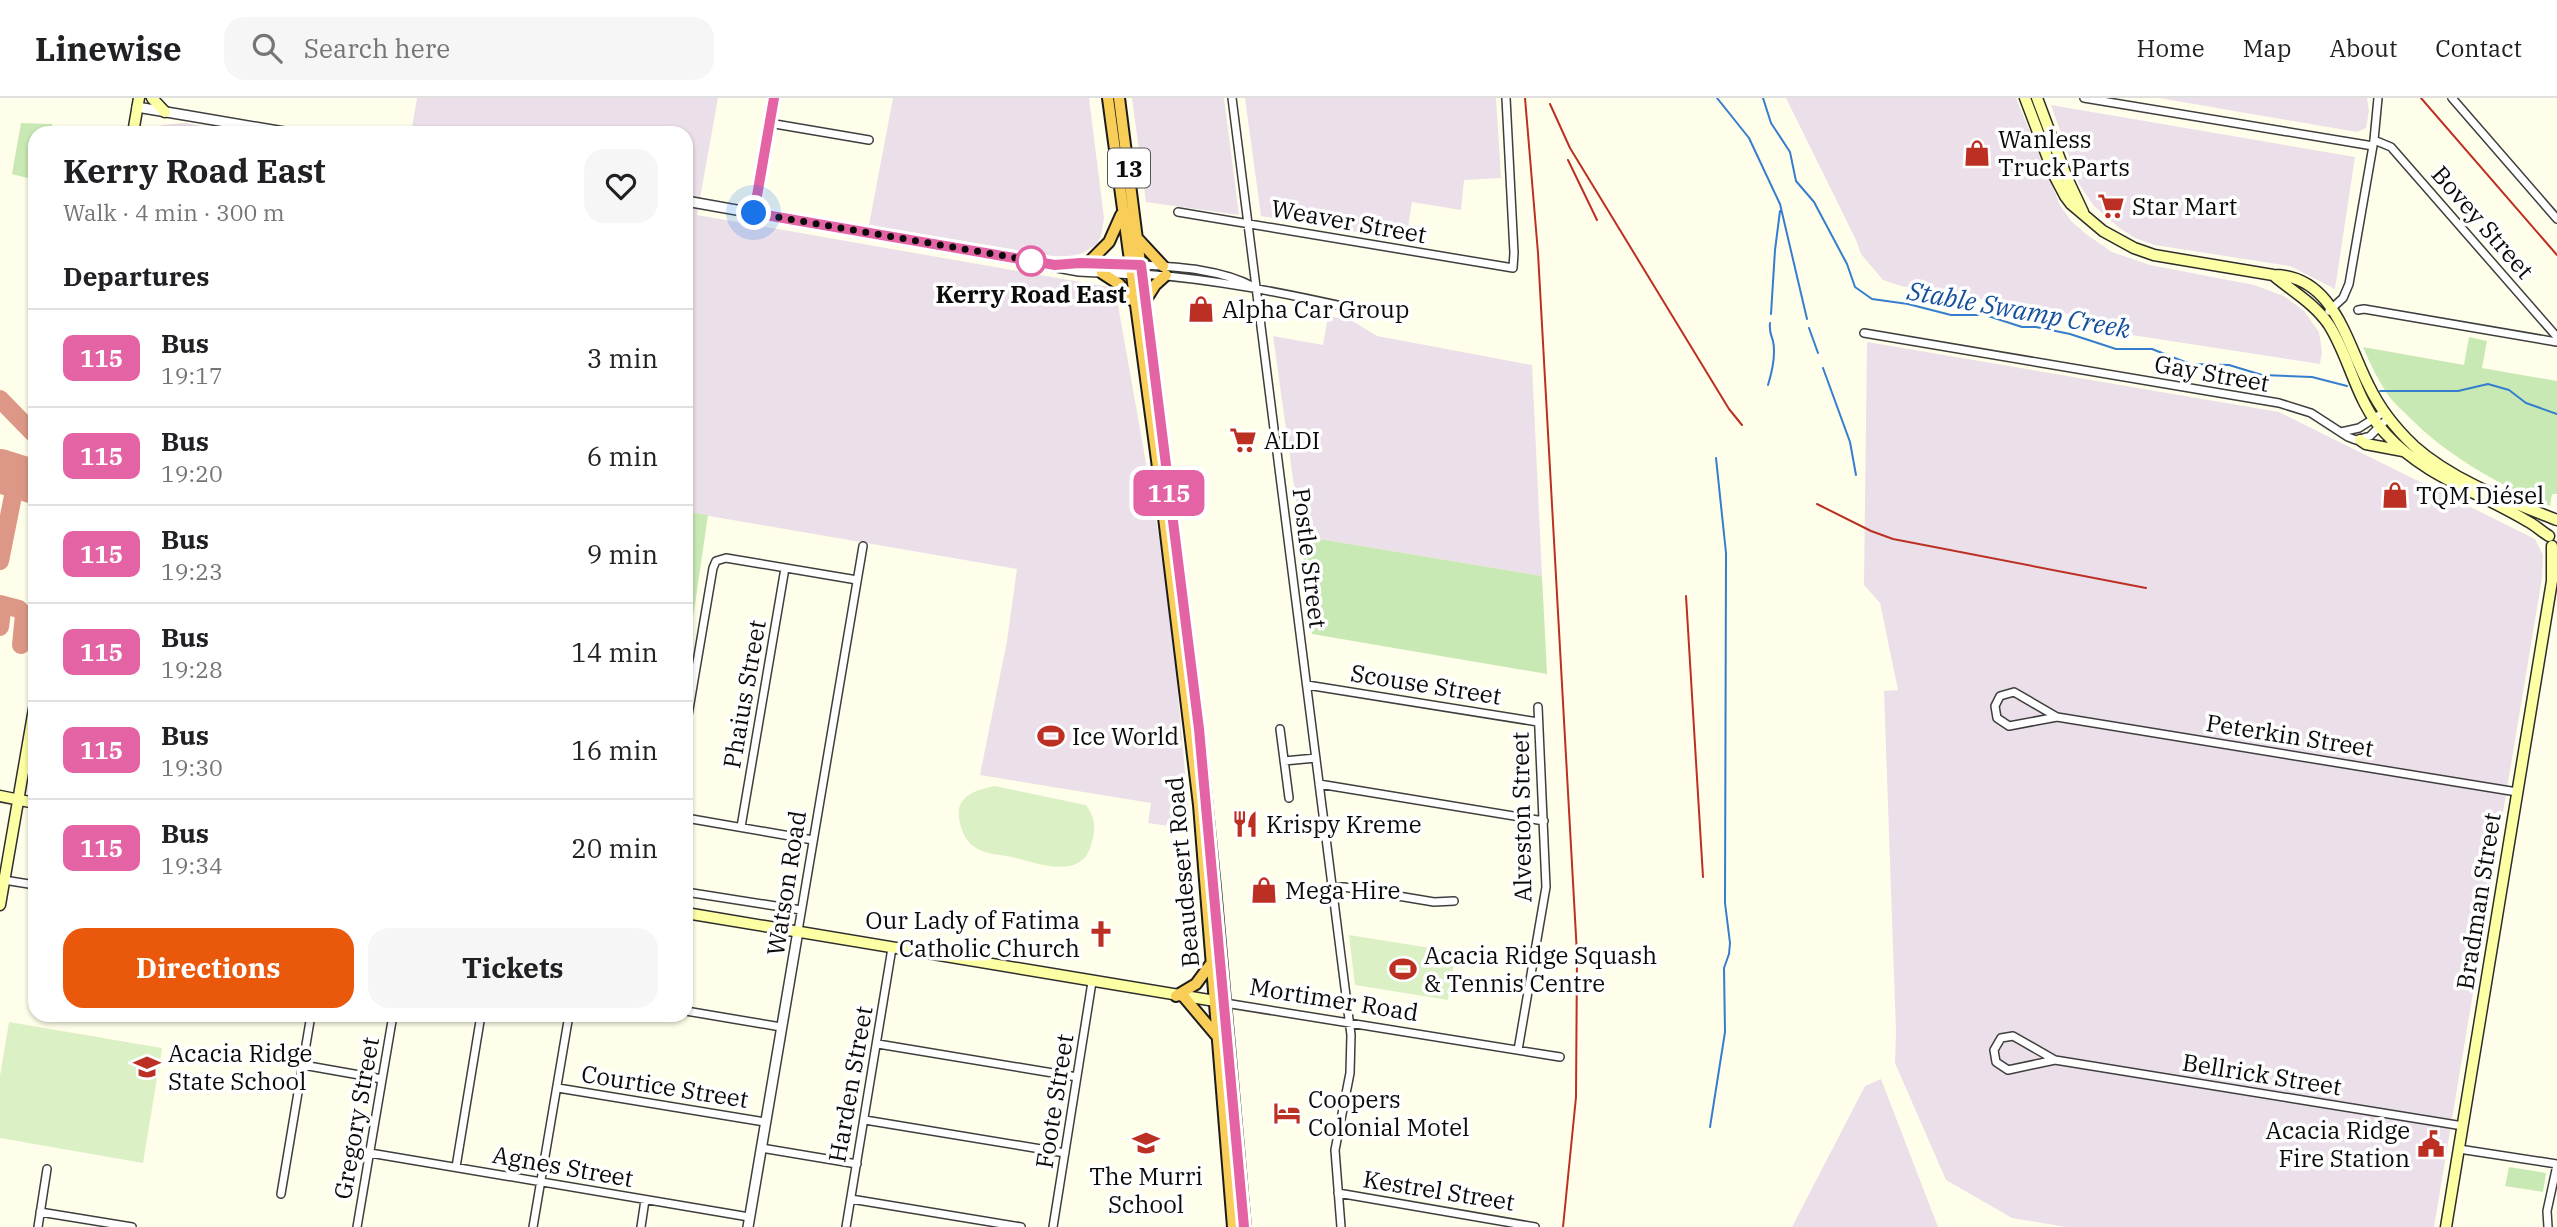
<!DOCTYPE html>
<html lang="en">
<head>
<meta charset="utf-8">
<style>
  body { margin:0; font-family:"IBM Plex Serif",serif; background:#f6f6f6; color:#202124; height:100vh; display:flex; flex-direction:column; font-size:26px; white-space:nowrap }
  * { box-sizing:border-box; margin:0 }
  p { font-size:23px; color:#757577 }
  .icon { flex:none; width:38px; height:38px; fill:none; stroke:currentColor; stroke-width:2; stroke-linecap:round; stroke-linejoin:round }
  .map { position:relative; flex:1; overflow:hidden }
  .drawer { position:absolute; left:28px; top:28px; width:665px; height:896px; display:flex; flex-direction:column; background:#fff; border-radius:21px; box-shadow:0 2px 5px #0004 }
  .drawer>* { flex:none }
  .badge { padding:0 14px; border-radius:10px; font-size:24px; line-height:46px }
  .you { position:absolute; width:35px; height:35px; margin:-18px; border:5px solid #fff; border-radius:50%; background:#1a73e8; box-shadow:0 0 0 10px #1a73e833 }
  .map>.badge { position:absolute; translate:-50% -50%; box-shadow:0 0 0 4px #fff }
  h2 { padding:0 35px; font-size:26px; line-height:63px }
  .round { display:grid; place-items:center; flex:none; width:74px; height:74px; border-radius:21px; background:#f6f6f6 }
  .headline { display:flex; align-items:center; justify-content:space-between; height:119px; padding:0 35px }
  h1 { font-size:33px; font-weight:700; line-height:52px }
  .action { display:flex; gap:14px; margin-top:auto; padding:14px 35px }
  .action a { flex:1; height:80px; border-radius:21px; background:#ea580c; color:#fff; font-size:28px; font-weight:700; line-height:80px; text-align:center }
  .action a+a { background:#f6f6f6; color:#202124 }
  ul { padding:0; list-style:none }
  li { display:flex; align-items:center; gap:21px; height:98px; padding:0 35px; border-top:2px solid #e0e0e0 }
  li div { flex:1 }
  li b { display:block; font-size:26px }
  li em { font-style:normal }
  li .badge { min-width:77px; font-weight:700; text-align:center }
  header { display:flex; align-items:center; gap:42px; box-sizing:border-box; height:98px; padding:0 35px; background:#fff; border-bottom:2px solid #e0e0e0 }
  header strong { font-size:33px }
  nav { display:flex; gap:38px; margin-inline-start:auto; font-size:24px }
  .search { width:490px; height:63px; background:#f6f6f6; display:flex; align-items:center; gap:18px; box-sizing:border-box; padding:0 24px; border-radius:21px; color:#757577; font-size:26px }
  .map>svg:first-child { display:block }
</style>
</head>
<body>
<header>
<strong>Linewise</strong>
<div class="search"><svg class="icon" aria-label="search" viewBox="0 0 24 24"><circle cx="10" cy="10" r="6"/><path d="M15 15l6 6"/></svg>Search here</div>
<nav><a>Home</a><a>Map</a><a>About</a><a>Contact</a></nav>
</header>
<div class="map">
<svg width="2557" height="1129" viewBox="0 0 2557 1129">
  <rect width="100%" height="100%" fill="#fffeea"/>
  <!-- industrial -->
  <path fill="#ebdfea" d="M 417,0 L 718,0 L 697,117 L 1115,190 L 1169,495 L 1190,731 L 1148,725 L 1151,705 L 980,677 L 1007,543 L 1017,471 L 686,414 L 686,35 L 411,35 Z
    M 893,0 L 1089,0 L 1104,120 L 1101,138 L 1097,146 L 1083,155 L 1071,158 L 1052,158 L 869,127 Z
    M 1132,0 L 1224,0 L 1239,117 L 1146,104 Z
    M 1245,0 L 1496,0 L 1501,80 L 1464,82 L 1461,112 L 1412,104 L 1406,142 L 1261,118 Z
    M 1786,0 L 2016,0 L 2060,107 L 2071,123 L 2086,136 L 2112,154 L 2150,167 L 2254,187 L 2284,198 L 2304,213 L 2319,234 L 2322,254 L 2320,266 L 2099,232 L 2100,221 L 1901,188 L 1883,182 L 1861,156 L 1856,142 Z
    M 2159,0 L 2367,0 L 2369,13 L 2366,30 L 2357,34 Z
    M 2051,7 L 2355,59 L 2335,191 L 2290,168 L 2155,147 L 2135,140 L 2118,129 L 2094,108 L 2079,86 Z
    M 185,25 L 241,35 L 151,35 L 162,27 Z
    M 1328,218 L 1351,222 L 1377,238 L 1532,267 L 1542,478 L 1301,438 L 1273,238 L 1323,247 Z
    M 1867,244 L 2279,314 L 2535,441 L 2543,457 L 2542,480 L 2434,1129 L 2066,1129 L 2012,1120 L 1946,1082 L 1895,965 L 1896,934 L 1884,593 L 1898,592 L 1880,505 L 1864,487 Z
    M 1881,981 L 1938,1129 L 1792,1129 L 1865,988 Z"/>
  <!-- grass -->
  <path fill="#c8e9b4" d="M 21,25 L 52,26 L 52,35 L 35,35 L 35,82 L 12,76 Z
    M 2469,239 L 2487,243 L 2482,270 L 2557,283 L 2557,396 L 2552,396 L 2550,408 C 2499,387 2449,359 2410,320 C 2403,313 2394,305 2388,297 C 2378,282 2370,266 2363,249 L 2464,267 Z
    M 686,414 L 708,417 L 686,568 Z
    M 1301,438 L 1542,478 L 1547,576 L 1312,536 Z
    M 2509,1069 L 2546,1075 L 2543,1094 L 2505,1088 Z"/>
  <!-- pitch -->
  <path fill="#dcf0c6" d="M 995,688 L 1086,707 C 1096,721 1096,732 1091,747 C 1082,783 1036,765 1012,759 C 1001,757 985,756 976,750 C 967,744 964,738 961,729 C 952,700 971,693 995,688 Z
    M 1349,837 L 1456,854 L 1448,902 L 1355,887 Z
    M 9,924 L 162,950 L 143,1065 L 0,1040 L 0,978 Z"/>
  <g fill="none" stroke-linecap="round" stroke-linejoin="round">
    <!-- stream -->
    <path stroke="#357dce" stroke-width="2" d="M 1717,0 L 1749,40 L 1780,106 L 1807,221
      M 1763,0 L 1771,25 L 1790,54 L 1796,83 L 1814,104 L 1847,166 L 1855,189 L 1872,201 L 1908,206 L 1951,217 L 1985,217 L 2022,229 L 2036,229 L 2070,236 L 2116,251 L 2152,251 L 2190,266 L 2229,267 L 2262,277 L 2312,279 L 2347,288
      M 1771,216 L 1775,152 L 1780,113
      M 1809,230 L 1818,255
      M 1823,270 L 1850,344 L 1856,377
      M 1768,287 C 1772,274 1776,257 1773,243 C 1771,236 1769,234 1770,225
      M 2380,293 L 2458,293 L 2488,286 L 2509,292 L 2526,305 L 2557,316
      M 1710,1029 L 1725,934 L 1724,870 L 1729,856 L 1730,845 L 1725,805 L 1726,455 L 1716,360"/>
    <!-- taxiway -->
    <path stroke="#dd9786" stroke-width="18" d="M 0,301 L 35,337
      M 0,374 L 19,380 L 26,391 L 35,390
      M 0,463 L 15,388 L 21,380 L 35,371
      M 0,506 L 19,511 L 24,516 L 21,547
      M 0,507 L 2,513 L 0,529"/>
    <!-- runway -->
    <path stroke="#dd9786" stroke-width="44" d="M 0,373 L 35,384"/>
    <defs>
      <path id="minor" d="M 1232,0 L 1351,937 L 1350,975 L 1335,1052 L 1341,1129
        M 2084,0 L 2373,48
        M 2452,0 L 2557,121
        M 769,25 L 869,42
        M 2374,42 L 2391,49 L 2557,239
        M 1178,114 L 1513,170 L 1514,155 L 1506,0
        M 754,115 L 774,0
        M 1141,167 C 1178,169 1221,171 1254,189
        M 1142,176 C 1214,181 1284,195 1355,211
        M 2358,212 L 2364,211 L 2557,244
        M 2329,213 L 2343,200 L 2349,186 L 2374,42 L 2378,0
        M 1864,235 L 2279,305 L 2311,315 L 2348,339 L 2356,342 L 2370,338 L 2388,320
        M 2341,334 L 2359,330 L 2384,314
        M 1307,587 L 1538,624
        M 2057,619 L 2009,628 L 1997,620 L 1995,608 L 2000,598 L 2014,594 L 2057,619 L 2517,694
        M 686,629 L 713,470 L 716,463 L 726,460 L 857,482
        M 1280,631 L 1289,700
        M 1284,663 L 1316,660
        M 1319,686 L 1544,723
        M 686,720 L 813,742
        M 741,729 L 785,470
        M 4,782 L 35,787
        M 1333,789 L 1344,789 L 1434,804 L 1454,803
        M 686,794 L 801,812
        M 798,833 L 863,448
        M 1225,905 L 1560,959
        M 686,913 L 781,929
        M 878,946 L 1077,979
        M 1518,952 L 1546,789 L 1538,609
        M 2055,962 L 2013,938 L 2001,940 L 1994,952 L 1996,964 L 2008,972 L 2055,962 L 2463,1028
        M 303,967 L 382,981
        M 558,990 L 765,1024
        M 865,1022 L 1065,1055
        M 761,1050 L 857,1066
        M 2459,1051 L 2557,1066
        M 370,1055 L 749,1119
        M 456,1069 L 481,917
        M 1338,1095 L 1535,1129
        M 281,1096 L 311,917
        M 851,1101 L 1021,1129
        M 40,1114 L 132,1129
        M 38,1129 L 47,1071
        M 357,1129 L 393,917
        M 533,1129 L 569,917
        M 641,1129 L 645,1102
        M 846,1129 L 892,850
        M 1053,1129 L 1092,884
        M 2548,1129 L 2547,1113 L 2557,1067"/>
      <path id="tertiary" d="M 137,9 L 290,35
        M 686,103 L 1079,173 L 1136,176
        M 1065,167 L 1080,165 L 1135,167
        M 748,1129 L 798,833"/>
      <path id="secondary" d="M 152,0 L 165,14
        M 2025,0 L 2055,79 L 2065,98 L 2071,106 L 2103,133 L 2134,150 L 2154,157 L 2273,177 C 2334,177 2347,246 2369,288 C 2380,311 2396,331 2414,348 C 2453,383 2509,403 2557,422
        M 2037,0 L 2067,80 L 2083,114
        M 133,35 L 139,0
        M 2273,177 C 2293,194 2314,205 2329,227 C 2351,262 2356,305 2386,336 C 2424,378 2479,394 2527,423 C 2535,427 2541,433 2549,438
        M 2360,342 L 2366,346 L 2403,353
        M 0,698 L 35,705
        M 0,807 L 35,605
        M 686,815 L 1221,904
        M 2446,1129 L 2552,483 L 2552,448"/>
      <path id="trunk" d="M 1108,0 L 1157,362 L 1199,707 L 1233,1129
        M 1119,0 L 1197,612 L 1215,790 L 1245,1129
        M 1137,140 L 1163,168
        M 1088,165 L 1109,144 L 1121,117
        M 1102,175 L 1119,186 L 1132,202
        M 1145,203 L 1155,187 L 1166,177
        M 1176,898 L 1196,886 L 1210,867
        M 1184,899 L 1216,937"/>
    </defs>
    <!-- minor casing -->
    <use href="#minor" stroke="#3e3e3e" stroke-width="10"/>
    <!-- tertiary casing -->
    <use href="#tertiary" stroke="#3e3e3e" stroke-width="12"/>
    <!-- secondary casing -->
    <use href="#secondary" stroke="#2d2d2d" stroke-width="13"/>
    <!-- trunk casing -->
    <use href="#trunk" stroke="#1c1c1c" stroke-width="14"/>
    <!-- minor -->
    <use href="#minor" stroke="#fff" stroke-width="7"/>
    <!-- tertiary -->
    <use href="#tertiary" stroke="#fff" stroke-width="9"/>
    <!-- secondary -->
    <use href="#secondary" stroke="#fdffa5" stroke-width="10"/>
    <!-- trunk -->
    <use href="#trunk" stroke="#f8cd58" stroke-width="10"/>
    <!-- rail -->
    <path stroke="#bb3023" stroke-width="2" d="M 1525,0 L 1538,155 L 1577,856 L 1576,999 L 1563,1129
      M 2421,0 L 2557,157
      M 1550,6 L 1570,50 L 1729,311 L 1742,327
      M 1568,62 L 1597,122
      M 1817,406 L 1871,433 L 1893,441 L 2146,490
      M 1686,498 L 1703,779"/>
  </g>
  <g fill="none" stroke-linecap="round" stroke-linejoin="round">
    <defs>
      <path id="line" d="M 774,0 L 754,115 L 1055,167 L 1080,165 L 1141,167 L 1199,631 L 1244,1129"/>
    </defs>
    <!-- line casing -->
    <use href="#line" stroke="#fff" stroke-width="16"/>
    <!-- line -->
    <use href="#line" stroke="#e463a4" stroke-width="10"/>
    <!-- walk -->
    <path stroke="#0b0b0b" stroke-width="7" stroke-dasharray="0 12.6" d="M 754,115 L 1034,163 L 1031,163"/>
  </g>
  <!-- icons -->
  <defs>
    <symbol id="shop-bare" viewBox="-9 -9 18 18"><path d="M-5-2.5h2.3a2.7 3.5 0 0 1 5.4 0H5L5.5 6h-11ZM-1.5-2.5h3a1.5 2.3 0 0 0-3 0Z" fill="#bb3023" stroke="#fff" stroke-width="2.5" paint-order="stroke"/></symbol>
    <symbol id="supermarket-bare" viewBox="-9 -9 18 18"><path d="M-6-5.5h2.5l.6 2H6L4.5 2H-2.5L-4.4-4H-6ZM-1.5 3.2a1.3 1.3 0 1 0 .1 0ZM3 3.2a1.3 1.3 0 1 0 .1 0Z" fill="#bb3023" stroke="#fff" stroke-width="2.5" paint-order="stroke"/></symbol>
    <symbol id="stadium-bare" viewBox="-9 -9 18 18"><path d="M0-5a6.5 5 0 1 0 0 10a6.5 5 0 1 0 0-10ZM-3.5-1.8h7v3.6h-7Z" fill="#bb3023" stroke="#fff" stroke-width="2.5" paint-order="stroke"/></symbol>
    <symbol id="restaurant-bare" viewBox="-9 -9 18 18"><path d="M-5-6h1v4h1v-4h1v4h1v-4h1v5L-1.5 .5V6h-2V.5L-5-1ZM5-6V6H3V1.5H1.5Q1.5-4 5-6Z" fill="#bb3023" stroke="#fff" stroke-width="2.5" paint-order="stroke"/></symbol>
    <symbol id="church-bare" viewBox="-9 -9 18 18"><path d="M-1.2-6h2.4v3.5h3.3v2.4h-3.3V6h-2.4V-.1h-3.3v-2.4h3.3Z" fill="#bb3023" stroke="#fff" stroke-width="2.5" paint-order="stroke"/></symbol>
    <symbol id="school-bare" viewBox="-9 -9 18 18"><path d="M0-5L7-2L0 1L-7-2ZM-4 1L0 2.5L4 1V4Q0 6-4 4Z" fill="#bb3023" stroke="#fff" stroke-width="2.5" paint-order="stroke"/></symbol>
    <symbol id="hotel-bare" viewBox="-9 -9 18 18"><path d="M-6-4.5h1.5V1H6V5H4.5V3h-9V5H-6ZM-4 0a1.8 1.8 0 1 1 3.6 0ZM.5 0V-2.5h3Q6-2.5 6 0Z" fill="#bb3023" stroke="#fff" stroke-width="2.5" paint-order="stroke"/></symbol>
    <symbol id="civic-bare" viewBox="-9 -9 18 18"><path d="M-.6-6.5H3V-4.5H.6V-3L4-1V1h2V6H-6V1h2V-1L-.6-3ZM-1.2 2.5V6h2.4V2.5Z" fill="#bb3023" stroke="#fff" stroke-width="2.5" paint-order="stroke"/></symbol>
  </defs>
  <g fill-rule="evenodd">
    <use href="#shop-bare" x="1958" y="36" width="38" height="38"/>
    <use href="#supermarket-bare" x="2092" y="89" width="38" height="38"/>
    <use href="#shop-bare" x="1182" y="192" width="38" height="38"/>
    <use href="#supermarket-bare" x="1224" y="323" width="38" height="38"/>
    <use href="#shop-bare" x="2376" y="378" width="38" height="38"/>
    <use href="#stadium-bare" x="1032" y="619" width="38" height="38"/>
    <use href="#restaurant-bare" x="1226" y="707" width="38" height="38"/>
    <use href="#shop-bare" x="1245" y="773" width="38" height="38"/>
    <use href="#church-bare" x="1082" y="817" width="38" height="38"/>
    <use href="#stadium-bare" x="1384" y="852" width="38" height="38"/>
    <use href="#school-bare" x="128" y="950" width="38" height="38"/>
    <use href="#hotel-bare" x="1268" y="996" width="38" height="38"/>
    <use href="#school-bare" x="1127" y="1026" width="38" height="38"/>
    <use href="#civic-bare" x="2412" y="1027" width="38" height="38"/>
  </g>
  <!-- markers -->
  <circle fill="#fff" stroke="#e463a4" stroke-width="3.5" cx="1031" cy="163" r="14"/>
  <g text-anchor="middle" dominant-baseline="central" stroke-width="7" stroke-linejoin="round" paint-order="stroke">
    <!-- shield labels -->
    <rect fill="#fff" stroke="#545454" stroke-width="2" x="1108" y="50.5" width="42" height="39" rx="5"/>
    <g font-size="23" font-weight="bold" fill="#0b0b0b">
      <text x="1129" y="70">13</text>
    </g>
    <!-- poi labels -->
    <g font-size="24" fill="#0b0b0b" stroke="#fff" text-anchor="start">
      <text x="1998" y="41">Wanless<tspan x="1998" dy="28">Truck Parts</tspan></text>
      <text x="2132" y="108">Star Mart</text>
      <text x="1222" y="211">Alpha Car Group</text>
      <text x="1264" y="342">ALDI</text>
      <text x="2416" y="397">TQM Diésel</text>
      <text x="1072" y="638">Ice World</text>
      <text x="1266" y="726">Krispy Kreme</text>
      <text x="1285" y="792">Mega Hire</text>
      <text x="1080" y="822" text-anchor="end">Our Lady of Fatima<tspan x="1080" dy="28">Catholic Church</tspan></text>
      <text x="1424" y="857">Acacia Ridge Squash<tspan x="1424" dy="28">&amp; Tennis Centre</tspan></text>
      <text x="168" y="955">Acacia Ridge<tspan x="168" dy="28">State School</tspan></text>
      <text x="1308" y="1001">Coopers<tspan x="1308" dy="28">Colonial Motel</tspan></text>
      <text x="2410" y="1032" text-anchor="end">Acacia Ridge<tspan x="2410" dy="28">Fire Station</tspan></text>
      <text x="1146" y="1078" text-anchor="middle">The Murri<tspan x="1146" dy="28">School</tspan></text>
    </g>
    <!-- street labels -->
    <g font-size="24" fill="#0b0b0b" stroke="#fff">
      <text transform="translate(1349 123) rotate(10)">Weaver Street</text>
      <text transform="translate(2483 124) rotate(49)">Bovey Street</text>
      <text transform="translate(2212 275) rotate(10)">Gay Street</text>
      <text transform="translate(1310 460) rotate(83)">Postle Street</text>
      <text transform="translate(1426 586) rotate(9)">Scouse Street</text>
      <text transform="translate(744 596) rotate(-80)">Phaius Street</text>
      <text transform="translate(2290 637) rotate(9)">Peterkin Street</text>
      <text transform="translate(1521 719) rotate(-91)">Alveston Street</text>
      <text transform="translate(1182 774) rotate(-95)">Beaudesert Road</text>
      <text transform="translate(786 785) rotate(-81)">Watson Road</text>
      <text transform="translate(2478 803) rotate(-81)">Bradman Street</text>
      <text transform="translate(1334 901) rotate(9)">Mortimer Road</text>
      <text transform="translate(2262 976) rotate(9)">Bellrick Street</text>
      <text transform="translate(850 986) rotate(-80)">Harden Street</text>
      <text transform="translate(665 988) rotate(9)">Courtice Street</text>
      <text transform="translate(1054 1003) rotate(-81)">Foote Street</text>
      <text transform="translate(356 1020) rotate(-80)">Gregory Street</text>
      <text transform="translate(563 1068) rotate(10)">Agnes Street</text>
      <text transform="translate(1439 1092) rotate(9)">Kestrel Street</text>
    </g>
    <!-- stop labels -->
    <g font-size="24" font-weight="bold" fill="#0b0b0b" stroke="#fff">
      <text x="1031" y="196">Kerry Road East</text>
    </g>
    <!-- water labels -->
    <g font-size="26" font-style="italic" fill="#15509d" stroke="#fff">
      <text transform="translate(2019 211) rotate(10)">Stable Swamp Creek</text>
    </g>
  </g>
</svg>
<div class="you" style="left:754px;top:115px"></div>
<b class="badge" style="left:1169px;top:395px;background:#e463a4;color:#fff">115</b>
<section class="drawer">
<div class="headline"><div><h1>Kerry Road East</h1><p>Walk · 4 min · 300 m</p></div><a class="round"><svg class="icon" aria-label="heart" viewBox="0 0 24 24"><path d="M12 20l-8-8c-3-5 5-10 8-4 3-6 11-1 8 4z"/></svg></a></div>
<h2>Departures</h2>
<ul>
<li><span class="badge" style="background:#e463a4;color:#fff">115</span><div><b>Bus</b><p>19:17</p></div><em>3 min</em></li>
<li><span class="badge" style="background:#e463a4;color:#fff">115</span><div><b>Bus</b><p>19:20</p></div><em>6 min</em></li>
<li><span class="badge" style="background:#e463a4;color:#fff">115</span><div><b>Bus</b><p>19:23</p></div><em>9 min</em></li>
<li><span class="badge" style="background:#e463a4;color:#fff">115</span><div><b>Bus</b><p>19:28</p></div><em>14 min</em></li>
<li><span class="badge" style="background:#e463a4;color:#fff">115</span><div><b>Bus</b><p>19:30</p></div><em>16 min</em></li>
<li><span class="badge" style="background:#e463a4;color:#fff">115</span><div><b>Bus</b><p>19:34</p></div><em>20 min</em></li>
</ul>
<div class="action"><a>Directions</a><a>Tickets</a></div>
</section>
</div>
</body>
</html>
